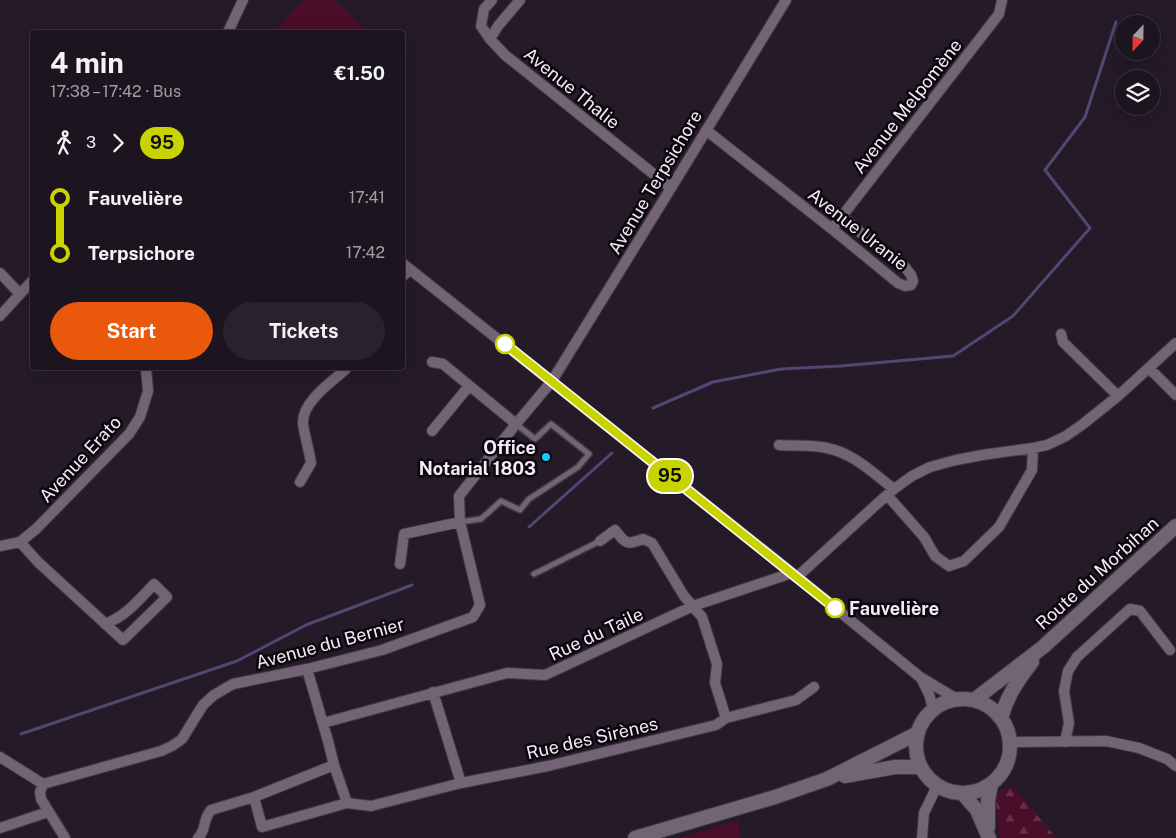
<!DOCTYPE html>
<html lang="en">
<head>
<meta charset="utf-8">
<style>
  body { margin:0; font-family:"Public Sans",sans-serif; background:#29212b; color:#f1f3f6; height:100vh; display:flex; flex-direction:column; font-size:19px; white-space:nowrap }
  * { box-sizing:border-box; margin:0 }
  p { font-size:16px; color:#a09ea4 }
  .icon { flex:none; width:28px; height:28px; fill:none; stroke:currentColor; stroke-width:2; stroke-linecap:round; stroke-linejoin:round }
  .map { position:relative; flex:1; overflow:hidden }
  .side { position:absolute; left:30px; top:30px; width:375px; height:340px; display:flex; flex-direction:column; background:#1c141e; border-radius:5px; box-shadow:0 5px 20px #0002,0 0 0 1px #3a333c }
  .side>* { flex:none }
  .badge { padding:0 10px; border-radius:16px; font-size:18px; line-height:32px }
  .needle { width:32px; rotate:202deg }
  .controls { position:absolute; left:1115px; top:15px; display:grid; gap:10px }
  .controls a { display:grid; place-items:center; width:45px; height:45px; border-radius:50%; background:#1c141e; box-shadow:0 5px 20px #0002,0 0 0 1px #3a333c; font-size:25px }
  .map>.badge { position:absolute; translate:-50% -50%; box-shadow:0 0 0 2px #fff }
  .legs { display:flex; align-items:center; gap:8px; height:55px; padding:0 20px; font-size:16px }
  .legs p { margin-inline-start:auto }
  .head { display:flex; align-items:center; justify-content:space-between; height:85px; padding:0 20px }
  h1 { font-size:28px; font-weight:700; line-height:38px }
  .button { display:flex; gap:10px; margin-top:auto; padding:10px 20px }
  .button a { flex:1; height:58px; border-radius:30px; background:#ea580c; color:#fff; font-size:20px; font-weight:700; line-height:58px; text-align:center }
  .button a+a { background:#29212b; color:#f1f3f6 }
  ul { padding:0 20px; list-style:none }
  li { display:flex; align-items:center; gap:18px; height:55px; font-size:19px }
  li i { display:grid; place-items:center; width:8px; height:100%; margin:0 6px; background:currentColor }
  li i::after { content:''; width:12px; height:12px; margin:-6px; border:4px solid; border-radius:50%; background:#1c141e }
  li p { margin-inline-start:auto }
  li:first-child i { background:linear-gradient(#0000 50%,currentColor 0) }
  li:last-child i { background:linear-gradient(currentColor 50%,#0000 0) }
  .map>svg:first-child { display:block }
</style>
</head>
<body>
<div class="map">
<svg width="1176" height="838" viewBox="0 0 1176 838">
  <defs>
    <pattern id="forest-firs" width="22" height="20" patternUnits="userSpaceOnUse" patternTransform="scale(1.25)"><rect width="22" height="20" fill="#4a0e29"/><path d="M5 1l3.5 6h-7zM16 11l3.5 6h-7z" fill="#653149"/></pattern>
  </defs>
  <rect width="100%" height="100%" fill="#251a28"/>
  <!-- grass -->
  <path fill="#4a0e29" d="M 304,0 L 334,0 L 364,28 L 359,32 L 281,32 L 277,28 Z
    M 738,821 L 740,838 L 678,838 Z"/>
  <!-- forest -->
  <path fill="url(#forest-firs)" d="M 1014,787 L 1056,838 L 1000,838 L 995,792 Z"/>
  <g fill="none" stroke-linecap="round" stroke-linejoin="round">
    <!-- stream -->
    <path stroke="#524672" stroke-width="3" d="M 653,408 L 713,382 L 781,369 L 841,366 L 953,356 L 1013,316 L 1090,228 L 1045,170 L 1085,117 L 1116,22
      M 529,527 L 612,453
      M 21,734 L 237,661 L 306,625 L 412,585"/>
    <defs>
      <path id="lane" d="M 460,522 L 481,519 L 501,501 L 520,510 L 529,499 L 578,467 L 589,454 L 551,424 L 535,439 L 516,424
        M 534,574 L 600,541"/>
      <path id="street" d="M 492,0 L 484,9 L 481,26 L 490,39 L 505,55 L 671,188
        M 228,32 L 243,0
        M 490,39 L 498,26 L 520,0
        M 706,130 L 832,229 L 898,283 L 905,286 L 911,285 L 913,281 L 911,275 L 905,267 L 861,233 L 842,216
        M 832,229 L 999,14 L 1002,0
        M 402,263 L 781,564 L 920,677 L 957,699
        M 0,273 L 20,294
        M 402,277 L 410,269
        M 0,316 L 32,281
        M 1061,334 L 1063,342 L 1118,396
        M 432,362 L 443,364 L 516,424
        M 1149,368 L 1176,395
        M 432,431 L 469,386
        M 779,445 C 795,446 812,445 827,448 C 853,453 873,473 894,489
        M 300,482 L 311,463 C 309,450 305,437 303,424 C 301,403 331,382 345,370 L 346,368
        M 887,495 L 924,537 L 935,556 L 949,566 L 964,561 L 999,527 L 1032,470 L 1033,448
        M 20,542 L 38,562 L 123,640 L 167,597 L 154,584 C 139,600 126,616 105,624
        M 0,546 L 20,542 L 36,529 L 129,434 L 140,417 L 148,391 L 146,368
        M 400,564 L 404,534 L 460,522
        M 797,577 L 878,503 L 894,489 L 912,476 L 930,467 L 956,460 L 982,455 L 1033,448 L 1047,445 L 1066,436 L 1083,424 L 1118,396 L 1176,343
        M 307,669 L 328,741 L 334,765
        M 921,678 L 929,694 L 933,708
        M 433,692 L 461,783
        M 726,718 L 796,700 L 814,687
        M 323,723 L 507,673 L 545,675 L 693,606 L 786,575 L 790,571
        M 1010,742 L 1106,741 L 1139,748 L 1167,759 L 1176,766
        M 1065,742 L 1069,723 L 1064,691 L 1068,671 L 1077,657 L 1130,609 L 1140,611 L 1170,650
        M 0,757 L 43,784 L 40,792 L 41,799 L 65,838
        M 43,784 L 161,751 L 172,746 L 182,739 L 203,705 L 214,695 L 233,684 L 307,669 L 382,650 L 473,617 L 480,605 L 460,522 L 459,496 L 516,424 L 552,381 L 671,188 L 786,0
        M 347,803 L 334,765 L 254,797 L 262,827 L 347,803 L 371,806 L 461,783 L 548,766 L 716,725 L 726,718 L 715,683 L 717,664 L 702,617 L 684,596 L 652,543 L 643,539 C 626,545 626,544 615,530 L 600,541
        M 0,828 L 48,812
        M 198,838 C 207,830 202,820 211,810 L 254,797
        M 922,838 L 924,813 L 937,786"/>
      <path id="secondary" d="M916 746a47 47 0 1 1 94 0a47 47 0 1 1-94 0Z
        M 974,700 L 1043,647 L 1176,526
        M 1001,718 C 1007,696 1018,680 1032,662
        M 845,776 L 895,767 L 919,767
        M 963,794 L 977,810 L 989,838
        M 988,827 L 988,800 L 991,785
        M 635,838 L 775,797 L 827,779 L 916,734"/>
    </defs>
    <!-- lane casing -->
    <use href="#lane" stroke="#403843" stroke-width="8"/>
    <!-- street casing -->
    <use href="#street" stroke="#403843" stroke-width="12"/>
    <!-- secondary casing -->
    <use href="#secondary" stroke="#403843" stroke-width="16"/>
    <!-- lane -->
    <use href="#lane" stroke="#726475" stroke-width="5"/>
    <!-- street -->
    <use href="#street" stroke="#726475" stroke-width="10"/>
    <!-- secondary -->
    <use href="#secondary" stroke="#726475" stroke-width="14"/>
  </g>
  <g fill="none" stroke-linecap="round" stroke-linejoin="round">
    <defs>
      <path id="line-1" d="M 505,344 L 835,608"/>
    </defs>
    <!-- line-1 casing -->
    <use href="#line-1" stroke="#fff" stroke-width="11"/>
    <!-- line-1 -->
    <use href="#line-1" stroke="#c8d300" stroke-width="8"/>
  </g>
  <!-- markers -->
  <g fill="#fff" stroke="#c8d300" stroke-width="2.5">
    <circle cx="505" cy="344" r="9"/>
    <circle cx="835" cy="608" r="9"/>
  </g>
  <circle fill="#15cafb" stroke="#0c070d" stroke-width="2" cx="546" cy="457" r="5"/>
  <g text-anchor="middle" dominant-baseline="central" stroke-width="5" stroke-linejoin="round" paint-order="stroke">
    <!-- street labels -->
    <g font-size="18" fill="#f3ebf5" stroke="#0c070d">
      <text transform="translate(572 88) rotate(39)">Avenue Thalie</text>
      <text transform="translate(907 106) rotate(-52)">Avenue Melpomène</text>
      <text transform="translate(655 182) rotate(-59)">Avenue Terpsichore</text>
      <text transform="translate(858 229) rotate(38)">Avenue Uranie</text>
      <text transform="translate(80 459) rotate(-47)">Avenue Erato</text>
      <text transform="translate(1097 573) rotate(-42)">Route du Morbihan</text>
      <text transform="translate(596 634) rotate(-25)">Rue du Taile</text>
      <text transform="translate(330 643) rotate(-15)">Avenue du Bernier</text>
      <text transform="translate(592 738) rotate(-13)">Rue des Sirènes</text>
    </g>
    <!-- poi labels -->
    <g font-size="18" font-weight="bold" fill="#f3ebf5" stroke="#0c070d" text-anchor="end">
      <text x="536" y="447">Office<tspan x="536" dy="21">Notarial 1803</tspan></text>
    </g>
    <!-- stop labels -->
    <g font-size="18" font-weight="bold" fill="#f3ebf5" stroke="#0c070d" text-anchor="start">
      <text x="849" y="608">Fauvelière</text>
    </g>
  </g>
</svg>
<div class="controls">
<a><svg class="needle" viewBox="-14 -14 28 28"><path d="M0-13l5 13h-10z" fill="#e53935"/><path d="M0 13l5-13h-10z" fill="#a09ea4"/></svg></a>
<a><svg class="icon" aria-label="layers" viewBox="0 0 24 24"><path d="M12 4l9 5-9 5-9-5zM3 14l9 5 9-5"/></svg></a>
</div>
<b class="badge" style="left:670px;top:476px;background:#c8d300;color:#111">95</b>
<section class="side">
<div class="head"><div><h1>4 min</h1><p>17:38 – 17:42 · Bus</p></div><b>€1.50</b></div>
<div class="legs"><svg class="icon" aria-label="walk" viewBox="0 0 24 24"><circle cx="13" cy="4" r="2"/><path d="M13 8l-2 6 4 7M11 14l-3 7M7 12l3-4h3l4 4"/></svg>3<svg class="icon" aria-label="forward" viewBox="0 0 24 24"><path d="M9 5l7 7-7 7"/></svg><b class="badge" style="background:#c8d300;color:#111">95</b></div>
<ul>
<li><i style="color:#c8d300"></i><b>Fauvelière</b><p>17:41</p></li>
<li><i style="color:#c8d300"></i><b>Terpsichore</b><p>17:42</p></li>
</ul>
<div class="button"><a>Start</a><a>Tickets</a></div>
</section>
</div>
</body>
</html>
